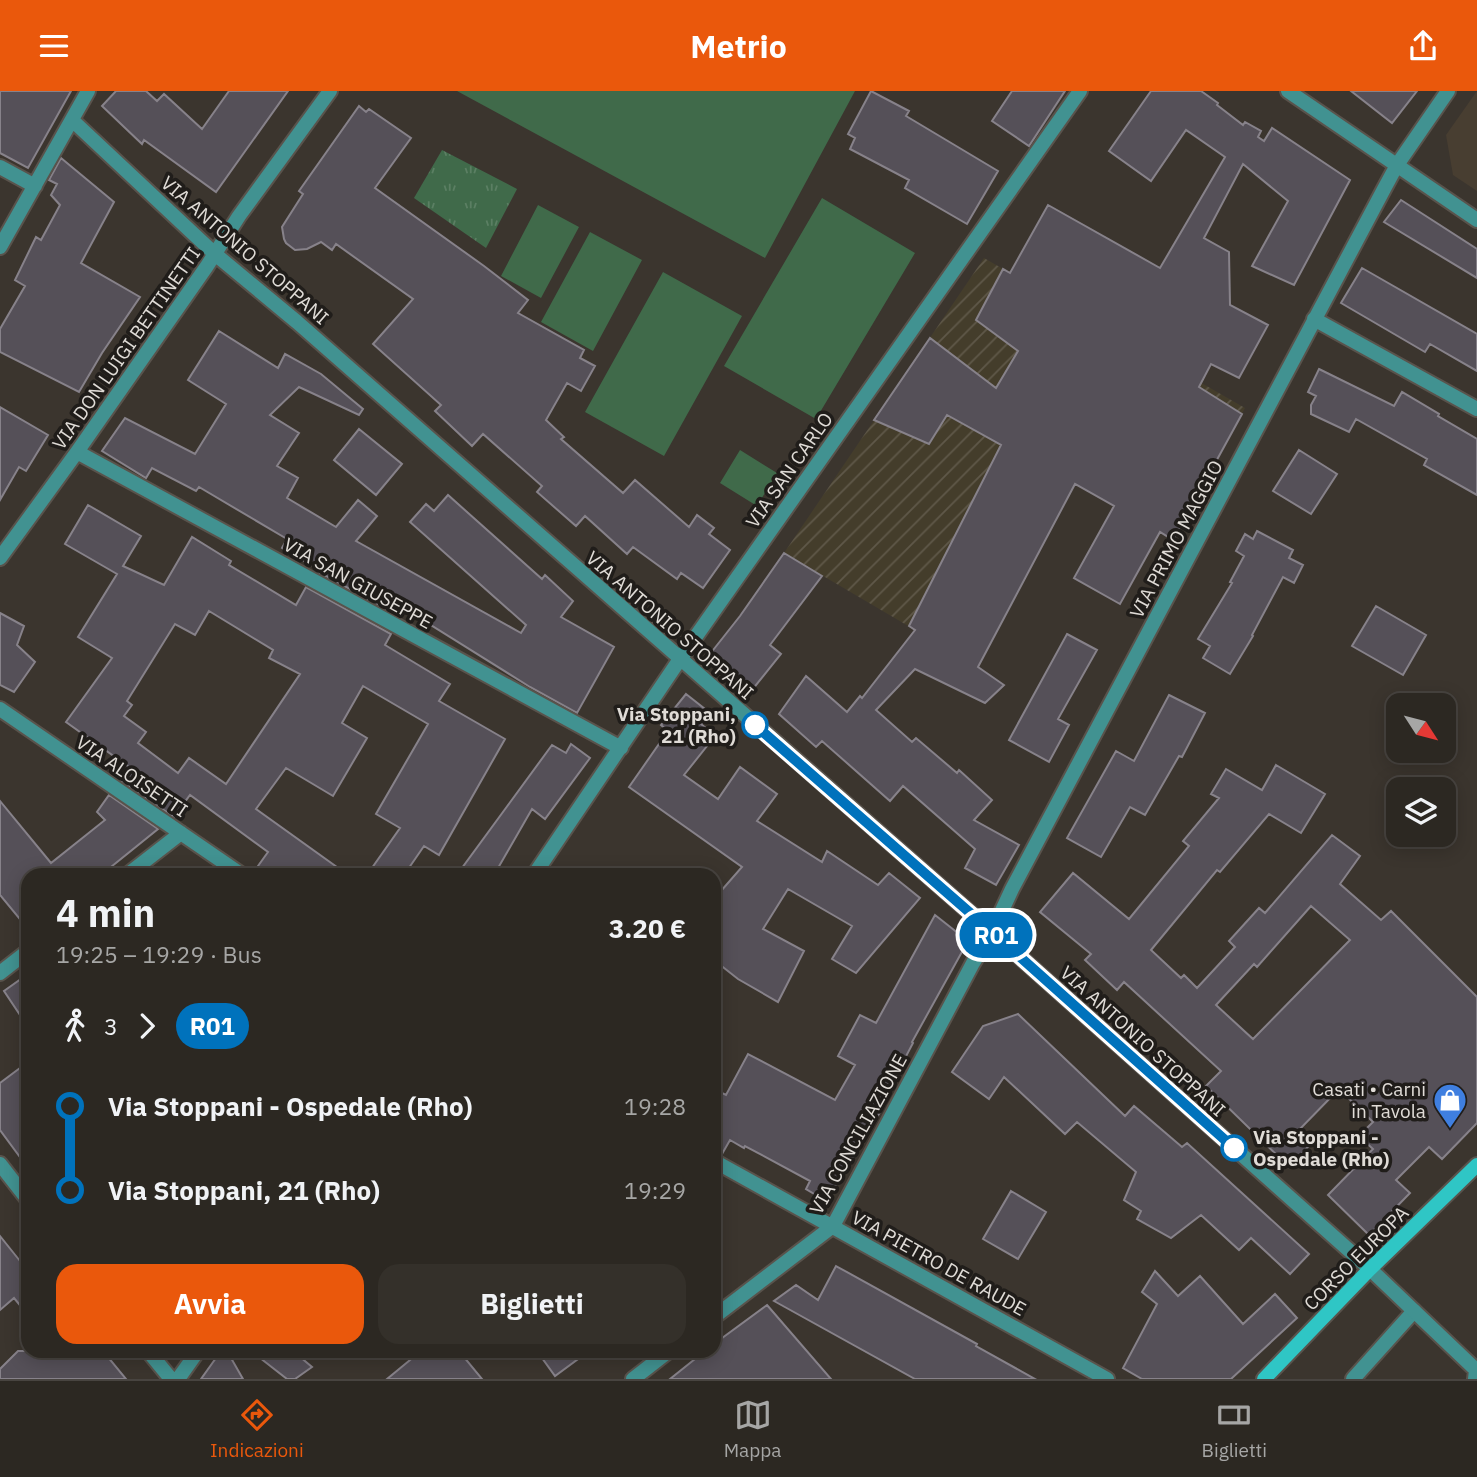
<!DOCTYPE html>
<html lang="it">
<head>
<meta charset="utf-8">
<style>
  body { margin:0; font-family:"IBM Plex Sans",sans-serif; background:#34302a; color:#f1f3f6; height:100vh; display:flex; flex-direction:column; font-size:26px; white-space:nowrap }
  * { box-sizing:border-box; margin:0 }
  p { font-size:23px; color:#a6a6a5 }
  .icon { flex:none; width:38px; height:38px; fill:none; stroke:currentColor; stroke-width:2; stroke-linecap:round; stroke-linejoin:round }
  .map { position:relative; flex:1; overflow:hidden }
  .drawer { position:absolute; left:21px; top:777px; width:700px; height:490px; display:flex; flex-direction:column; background:#2c2822; border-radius:21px; box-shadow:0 4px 18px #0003,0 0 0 2px #484440 }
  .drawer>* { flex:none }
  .badge { padding:0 14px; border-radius:23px; font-size:24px; line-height:46px }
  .needle { width:46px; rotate:126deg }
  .fabs { position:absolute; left:1386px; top:602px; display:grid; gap:14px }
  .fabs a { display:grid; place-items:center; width:70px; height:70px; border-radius:14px; background:#2c2822; box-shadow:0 4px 18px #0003,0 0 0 2px #484440; font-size:35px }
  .map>.badge { position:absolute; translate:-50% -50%; box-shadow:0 0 0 4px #fff }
  .legs { display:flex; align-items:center; gap:10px; height:77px; padding:0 35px; font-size:23px }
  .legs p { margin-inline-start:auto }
  .head { display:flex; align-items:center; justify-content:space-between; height:119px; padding:0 35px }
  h1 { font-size:38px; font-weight:800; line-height:52px }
  .action { display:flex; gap:14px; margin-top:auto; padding:14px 35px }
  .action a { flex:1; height:80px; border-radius:21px; background:#ea580c; color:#fff; font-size:28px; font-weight:800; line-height:80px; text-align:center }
  .action a+a { background:#34302a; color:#f1f3f6 }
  ul { padding:0 35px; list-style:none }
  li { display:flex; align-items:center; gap:24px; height:84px; font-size:26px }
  li i { display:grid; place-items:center; width:10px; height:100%; margin:0 9px; background:currentColor }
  li i::after { content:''; width:18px; height:18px; margin:-9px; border:5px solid; border-radius:50%; background:#2c2822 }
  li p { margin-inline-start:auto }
  li:first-child i { background:linear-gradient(#0000 50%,currentColor 0) }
  li:last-child i { background:linear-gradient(currentColor 50%,#0000 0) }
  header { display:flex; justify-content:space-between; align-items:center; height:91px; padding:0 35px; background:#ea580c; color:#fff; font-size:32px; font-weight:800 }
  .tabs { display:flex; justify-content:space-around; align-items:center; height:98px; border-top:2px solid #484440; background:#2c2822; font-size:19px; color:#a6a6a5 }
  .tabs a { display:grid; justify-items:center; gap:4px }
  .tabs .active { color:#ea580c }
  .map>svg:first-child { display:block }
</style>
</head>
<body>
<header><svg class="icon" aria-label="menu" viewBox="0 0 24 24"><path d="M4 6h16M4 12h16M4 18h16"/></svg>Metrio<svg class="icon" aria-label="share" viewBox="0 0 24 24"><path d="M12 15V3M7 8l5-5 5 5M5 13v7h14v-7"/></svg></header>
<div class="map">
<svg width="1477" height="1288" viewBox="0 0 1477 1288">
  <defs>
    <pattern id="industrial-furrows" width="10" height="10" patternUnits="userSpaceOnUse" patternTransform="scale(1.75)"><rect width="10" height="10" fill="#443d2b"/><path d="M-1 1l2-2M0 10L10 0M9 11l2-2" fill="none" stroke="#5f5849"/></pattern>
    <pattern id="park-tufts" width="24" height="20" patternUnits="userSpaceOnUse" patternTransform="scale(1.75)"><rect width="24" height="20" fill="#406a4a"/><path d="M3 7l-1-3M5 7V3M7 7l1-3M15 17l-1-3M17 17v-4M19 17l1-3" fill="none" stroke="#5b7f63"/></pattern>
  </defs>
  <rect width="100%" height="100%" fill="#3b352e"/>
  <!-- built -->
  <path fill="#483e31" d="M 1477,0 L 1477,100 L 1453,84 L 1446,44 Z"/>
  <!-- industrial -->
  <path fill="url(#industrial-furrows)" d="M 984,167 L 1245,317 L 1173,449 L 1074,393 L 978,576 L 784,462 Z"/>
  <!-- park -->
  <path fill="url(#park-tufts)" d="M 442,59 L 517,98 L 486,157 L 414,107 Z"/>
  <!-- garden -->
  <path fill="#406a4a" d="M 457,0 L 855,0 L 765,167 Z
    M 822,107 L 915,162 L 816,328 L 724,275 Z
    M 538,114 L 579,136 L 541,207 L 501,185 Z
    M 590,141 L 642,169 L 593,260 L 541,231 Z
    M 663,181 L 742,225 L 664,365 L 585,321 Z
    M 740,359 L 777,382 L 757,415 L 720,392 Z"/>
  <!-- building -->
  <path fill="#555058" stroke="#87828a" stroke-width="2" fill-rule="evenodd" d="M 0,0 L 71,0 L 28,77 L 0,62 Z
    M 116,0 L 146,0 L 157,10 L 164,3 L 202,38 L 229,0 L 288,0 L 216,101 L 144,49 L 142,53 L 102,15 Z
    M 871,0 L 909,20 L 906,25 L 998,80 L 967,133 L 905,97 L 909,89 L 850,58 L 855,47 L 848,43 Z
    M 1012,0 L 1065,0 L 1029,55 L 992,30 Z
    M 1151,0 L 1201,0 L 1218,12 L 1217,14 L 1243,34 L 1245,31 L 1261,40 L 1258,46 L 1264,50 L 1272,37 L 1350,89 L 1294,194 L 1252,175 L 1288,110 L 1243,73 L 1204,147 L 1229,161 L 1230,214 L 1268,234 L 1239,287 L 1211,273 L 1199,296 L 1242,323 L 1173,449 L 1160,441 L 1120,513 L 1074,487 L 1114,415 L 1075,393 L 978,576 L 1004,594 L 985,612 L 915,578 L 876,619 L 912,651 L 916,647 L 957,682 L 959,679 L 992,709 L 974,729 L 1019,754 L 996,794 L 965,777 L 975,758 L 903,695 L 890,710 L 822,650 L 816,656 L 779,623 L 806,585 L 847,621 L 860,605 L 862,607 L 915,539 L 909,535 L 1001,354 L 947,324 L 929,353 L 874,329 L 930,247 L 996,297 L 1018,260 L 976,229 L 1003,178 L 1010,182 L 1048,114 L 1160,177 L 1225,66 L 1186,39 L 1151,90 L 1109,60 Z
    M 1351,0 L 1417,0 L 1392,32 Z
    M 359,15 L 366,21 L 369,18 L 411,47 L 375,97 L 484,175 L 528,209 L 518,222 L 584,259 L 580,267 L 595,275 L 581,300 L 567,292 L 546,329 L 564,346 L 561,348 L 623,402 L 635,389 L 689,436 L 697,424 L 714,437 L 709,443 L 730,459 L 703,497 L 681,482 L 677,488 L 633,456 L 627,463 L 585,425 L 576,435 L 537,401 L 542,395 L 483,343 L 472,355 L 435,320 L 441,314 L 373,253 L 413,208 L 336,153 L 332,159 L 321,151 L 307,158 L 295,159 L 286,152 L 284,148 L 282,136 L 303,103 L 299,100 Z
    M 61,67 L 114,111 L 81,172 L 140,206 L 102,262 L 79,301 L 0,261 L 0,238 L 25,195 L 15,189 L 36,146 L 41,149 L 60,114 L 51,104 L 57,93 L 49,89 Z
    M 1401,109 L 1477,158 L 1477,187 L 1384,131 Z
    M 1362,177 L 1477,243 L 1477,280 L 1430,253 L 1425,261 L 1341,212 Z
    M 219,240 L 278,277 L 285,263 L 321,283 L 363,318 L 359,324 L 299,296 L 270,324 L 299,342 L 277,375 L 298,387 L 287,407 L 336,436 L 358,409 L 377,425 L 356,450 L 521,542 L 526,534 L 410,431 L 426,413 L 434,420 L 448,404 L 542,488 L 545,484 L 573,510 L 561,526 L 614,556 L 577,622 L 530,596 L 405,518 L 401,526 L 315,479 L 316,477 L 282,457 L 287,448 L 199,396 L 196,400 L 152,377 L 146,387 L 102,360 L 125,327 L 195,363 L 226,313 L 188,289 Z
    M 1319,278 L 1394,315 L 1402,301 L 1439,323 L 1438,325 L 1477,348 L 1477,404 L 1424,374 L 1427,368 L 1356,328 L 1349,341 L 1311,323 L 1311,314 L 1316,305 L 1308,301 Z
    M 0,316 L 48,344 L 26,380 L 19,376 L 0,409 Z
    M 359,338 L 402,373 L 376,404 L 334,369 Z
    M 1299,359 L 1337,383 L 1311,423 L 1273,400 Z
    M 88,414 L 141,445 L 123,475 L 164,494 L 192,446 L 231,470 L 229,474 L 296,514 L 306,496 L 391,543 L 385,554 L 450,593 L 439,610 L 505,648 L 439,764 L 424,755 L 404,784 L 367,784 L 400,737 L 376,723 L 428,633 L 363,595 L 342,632 L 367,647 L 333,705 L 286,677 L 256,718 L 348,784 L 270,784 L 258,775 L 268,761 L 190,704 L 174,726 L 120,689 L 129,676 L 66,631 L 112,567 L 78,546 L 117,483 L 65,453 ZM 209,520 L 273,559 L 269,567 L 300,583 L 226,693 L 189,667 L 178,682 L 138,652 L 146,641 L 124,625 L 132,614 L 127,610 L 175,533 L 195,544 Z
    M 1257,440 L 1293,459 L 1289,467 L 1303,474 L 1294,492 L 1283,486 L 1252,544 L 1253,545 L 1230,583 L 1203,567 L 1210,555 L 1198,548 L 1232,492 L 1230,491 L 1244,465 L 1236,460 L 1245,443 L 1253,448 Z
    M 784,462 L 822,485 L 770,554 L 781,563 L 752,599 L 710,563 L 740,525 Z
    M 1376,515 L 1426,544 L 1403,584 L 1352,555 Z
    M 0,522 L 24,535 L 17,554 L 35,571 L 14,601 L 0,594 Z
    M 1067,543 L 1097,559 L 1058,628 L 1069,634 L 1049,671 L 1009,649 Z
    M 686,603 L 710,622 L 701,633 L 715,645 L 684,684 L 718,708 L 740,676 L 777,703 L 757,730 L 822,771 L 827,760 L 878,794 L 889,782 L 920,807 L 856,882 L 832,868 L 852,835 L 788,798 L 763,838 L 804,860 L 778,911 L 738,888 L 714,869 L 714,808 L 742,776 L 629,696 L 668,640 L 661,634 Z
    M 1169,604 L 1205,622 L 1182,666 L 1179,665 L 1145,724 L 1130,716 L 1101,766 L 1067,747 L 1116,660 L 1134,670 Z
    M 571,653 L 590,667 L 545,728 L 532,718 L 494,784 L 474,784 L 462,777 L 552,654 L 566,662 Z
    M 1276,674 L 1325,703 L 1301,742 L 1269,723 L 1220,781 L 1217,779 L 1151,859 L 1181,887 L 1184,884 L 1197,897 L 1235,856 L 1229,850 L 1259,817 L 1265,822 L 1332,744 L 1360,765 L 1340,793 L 1381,829 L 1391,820 L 1477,906 L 1477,1032 L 1442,1068 L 1429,1056 L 1396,1089 L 1410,1102 L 1369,1144 L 1328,1104 L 1373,1058 L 1359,1045 L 1373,1031 L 1339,998 L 1295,1043 L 1308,1056 L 1289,1076 L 1206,995 L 1221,980 L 1124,891 L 1117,899 L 1085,869 L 1091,863 L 1040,821 L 1073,782 L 1129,828 L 1189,755 L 1183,750 L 1219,707 L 1211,703 L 1226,678 L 1262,699 ZM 1311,815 L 1350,849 L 1253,948 L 1216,914 L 1254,873 L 1257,876 Z
    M 109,704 L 158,738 L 101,784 L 28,784 L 28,838 L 0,804 L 0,710 L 51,772 L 105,729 L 97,721 Z
    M 935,824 L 968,850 L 912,951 L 913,952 L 882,1011 L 885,1013 L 826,1110 L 806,1098 L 810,1090 L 745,1055 L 744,1057 L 730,1049 L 722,1063 L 714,1060 L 714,998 L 726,1004 L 748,963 L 835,1009 L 855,974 L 838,965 L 860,924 L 876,932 Z
    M 28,883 L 28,936 L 4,900 Z
    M 1018,923 L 1125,1025 L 1134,1015 L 1182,1056 L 1187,1052 L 1309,1163 L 1290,1183 L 1251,1147 L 1239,1159 L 1201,1124 L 1171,1147 L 1137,1128 L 1141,1120 L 1124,1109 L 1136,1081 L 1077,1031 L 1065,1043 L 1004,986 L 989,1008 L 952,981 L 983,935 Z
    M 28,971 L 28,1077 L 0,1039 L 0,992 Z
    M 1011,1100 L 1046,1121 L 1018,1168 L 983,1148 Z
    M 0,1145 L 28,1180 L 28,1224 L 14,1207 L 0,1219 Z
    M 836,1175 L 977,1253 L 976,1255 L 1035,1288 L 915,1288 L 774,1210 L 796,1194 L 818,1209 Z
    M 1155,1180 L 1178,1205 L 1200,1185 L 1243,1233 L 1275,1203 L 1297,1227 L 1231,1288 L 1142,1288 L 1123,1277 L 1157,1213 L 1142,1201 Z
    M 767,1214 L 831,1288 L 670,1288 L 705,1260 L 714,1260 L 714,1253 Z
    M 18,1260 L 103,1260 L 126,1288 L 0,1288 L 0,1278 Z
    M 221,1260 L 227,1260 L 243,1288 L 201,1288 Z
    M 251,1260 L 293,1260 L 312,1276 L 295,1288 L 287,1288 Z
    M 421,1260 L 459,1260 L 482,1288 L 387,1288 Z
    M 537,1260 L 589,1260 L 555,1285 Z"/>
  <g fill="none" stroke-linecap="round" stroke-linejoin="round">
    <defs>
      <path id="pedestrian" d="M 1353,1288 L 1414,1220"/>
      <path id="minor" d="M 1288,0 L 1477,129
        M 72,29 L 215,163 L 297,231 L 992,841 L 1370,1178 L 1476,1279 L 1475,1288
        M 0,76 L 35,95
        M 0,156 L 88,0
        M 1314,228 L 1477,318
        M 77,361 L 621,657
        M 0,467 L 77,361 L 207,175 L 239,125 L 330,0
        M 0,618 L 242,784
        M 127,784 L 181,742
        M 534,784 L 680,568 L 1080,0
        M 0,882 L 28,860
        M 714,1070 L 1107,1288
        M 0,1073 L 28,1109
        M 714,1226 L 833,1135 L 973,872 L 992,841 L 1012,798 L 1384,98 L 1397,74 L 1448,0
        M 148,1260 L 171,1288
        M 178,1288 L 198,1260
        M 633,1288 L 669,1260"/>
      <path id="secondary" d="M 1264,1288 L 1370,1178 L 1477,1074"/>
    </defs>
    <!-- pedestrian casing -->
    <use href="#pedestrian" stroke="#59534c" stroke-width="18"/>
    <!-- minor casing -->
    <use href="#minor" stroke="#59534c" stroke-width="18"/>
    <!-- secondary casing -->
    <use href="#secondary" stroke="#59534c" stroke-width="18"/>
    <!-- pedestrian -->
    <use href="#pedestrian" stroke="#419291" stroke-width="14"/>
    <!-- minor -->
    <use href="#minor" stroke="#419291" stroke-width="14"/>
    <!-- secondary -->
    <use href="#secondary" stroke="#2fc6c5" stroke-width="14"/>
  </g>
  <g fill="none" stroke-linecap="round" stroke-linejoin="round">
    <defs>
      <path id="line-1" d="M 755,634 L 992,841 L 1234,1057"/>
    </defs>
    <!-- line-1 casing -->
    <use href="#line-1" stroke="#fff" stroke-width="16"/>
    <!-- line-1 -->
    <use href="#line-1" stroke="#0072bc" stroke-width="10"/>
  </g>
  <!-- icons -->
  <defs>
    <symbol id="shop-pin" viewBox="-11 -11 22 30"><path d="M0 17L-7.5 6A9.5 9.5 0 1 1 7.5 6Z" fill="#3f7fe0" stroke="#201d1a"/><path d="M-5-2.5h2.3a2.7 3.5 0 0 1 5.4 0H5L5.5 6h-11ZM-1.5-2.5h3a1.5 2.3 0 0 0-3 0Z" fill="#fff"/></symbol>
  </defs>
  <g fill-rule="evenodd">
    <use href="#shop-pin" x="1431" y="990" width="38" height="52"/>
  </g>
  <!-- markers -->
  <g fill="#fff" stroke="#0072bc" stroke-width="3.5">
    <circle cx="755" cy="634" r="12"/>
    <circle cx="1234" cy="1057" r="12"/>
  </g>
  <g text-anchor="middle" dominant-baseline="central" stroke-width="7" stroke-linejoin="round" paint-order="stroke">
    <!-- street labels -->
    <g font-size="19" fill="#e0dcd7" stroke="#201d1a">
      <text transform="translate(245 159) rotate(41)">VIA ANTONIO STOPPANI</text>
      <text transform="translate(126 257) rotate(-55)">VIA DON LUIGI BETTINETTI</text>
      <text transform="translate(789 379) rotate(-55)">VIA SAN CARLO</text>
      <text transform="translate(1176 448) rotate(-62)">VIA PRIMO MAGGIO</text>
      <text transform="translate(358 492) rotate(29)">VIA SAN GIUSEPPE</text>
      <text transform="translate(670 534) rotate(41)">VIA ANTONIO STOPPANI</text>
      <text transform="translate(132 685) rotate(34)">VIA ALOISETTI</text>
      <text transform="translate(1143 950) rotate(42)">VIA ANTONIO STOPPANI</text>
      <text transform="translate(858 1043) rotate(-61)">VIA CONCILIAZIONE</text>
      <text transform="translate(1356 1167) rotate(-45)">CORSO EUROPA</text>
      <text transform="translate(939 1172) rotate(29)">VIA PIETRO DE RAUDE</text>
    </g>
    <!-- stop labels -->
    <g font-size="19" font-weight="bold" fill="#e0dcd7" stroke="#201d1a" text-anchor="end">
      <text x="736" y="623">Via Stoppani,<tspan x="736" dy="22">21 (Rho)</tspan></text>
      <text x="1253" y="1046" text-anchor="start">Via Stoppani -<tspan x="1253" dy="22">Ospedale (Rho)</tspan></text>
    </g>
    <!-- poi labels -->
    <g font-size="19" fill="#e0dcd7" stroke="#201d1a" text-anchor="end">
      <text x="1426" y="998">Casati • Carni<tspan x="1426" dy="22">in Tavola</tspan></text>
    </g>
  </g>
</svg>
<div class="fabs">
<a><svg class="needle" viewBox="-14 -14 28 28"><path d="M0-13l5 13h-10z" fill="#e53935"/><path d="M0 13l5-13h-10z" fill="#a6a6a5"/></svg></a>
<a><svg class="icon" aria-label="layers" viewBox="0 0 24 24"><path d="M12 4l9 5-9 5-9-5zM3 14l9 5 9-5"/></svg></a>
</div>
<b class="badge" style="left:996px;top:844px;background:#0072bc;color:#fff">R01</b>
<section class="drawer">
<div class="head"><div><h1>4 min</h1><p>19:25 – 19:29 · Bus</p></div><b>3.20 €</b></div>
<div class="legs"><svg class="icon" aria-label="walk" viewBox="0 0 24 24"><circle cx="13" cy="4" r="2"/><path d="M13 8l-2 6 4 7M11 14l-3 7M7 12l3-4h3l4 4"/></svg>3<svg class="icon" aria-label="forward" viewBox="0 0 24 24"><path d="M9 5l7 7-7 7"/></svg><b class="badge" style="background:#0072bc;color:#fff">R01</b></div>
<ul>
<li><i style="color:#0072bc"></i><b>Via Stoppani - Ospedale (Rho)</b><p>19:28</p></li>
<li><i style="color:#0072bc"></i><b>Via Stoppani, 21 (Rho)</b><p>19:29</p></li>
</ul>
<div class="action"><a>Avvia</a><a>Biglietti</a></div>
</section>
</div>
<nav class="tabs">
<a class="active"><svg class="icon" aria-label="directions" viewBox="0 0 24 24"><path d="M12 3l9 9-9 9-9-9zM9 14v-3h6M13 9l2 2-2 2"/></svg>Indicazioni</a>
<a><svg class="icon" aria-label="map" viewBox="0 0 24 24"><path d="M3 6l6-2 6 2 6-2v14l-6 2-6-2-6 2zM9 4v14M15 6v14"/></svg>Mappa</a>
<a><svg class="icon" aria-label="tickets" viewBox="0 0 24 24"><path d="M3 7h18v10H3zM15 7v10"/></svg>Biglietti</a>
</nav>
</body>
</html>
